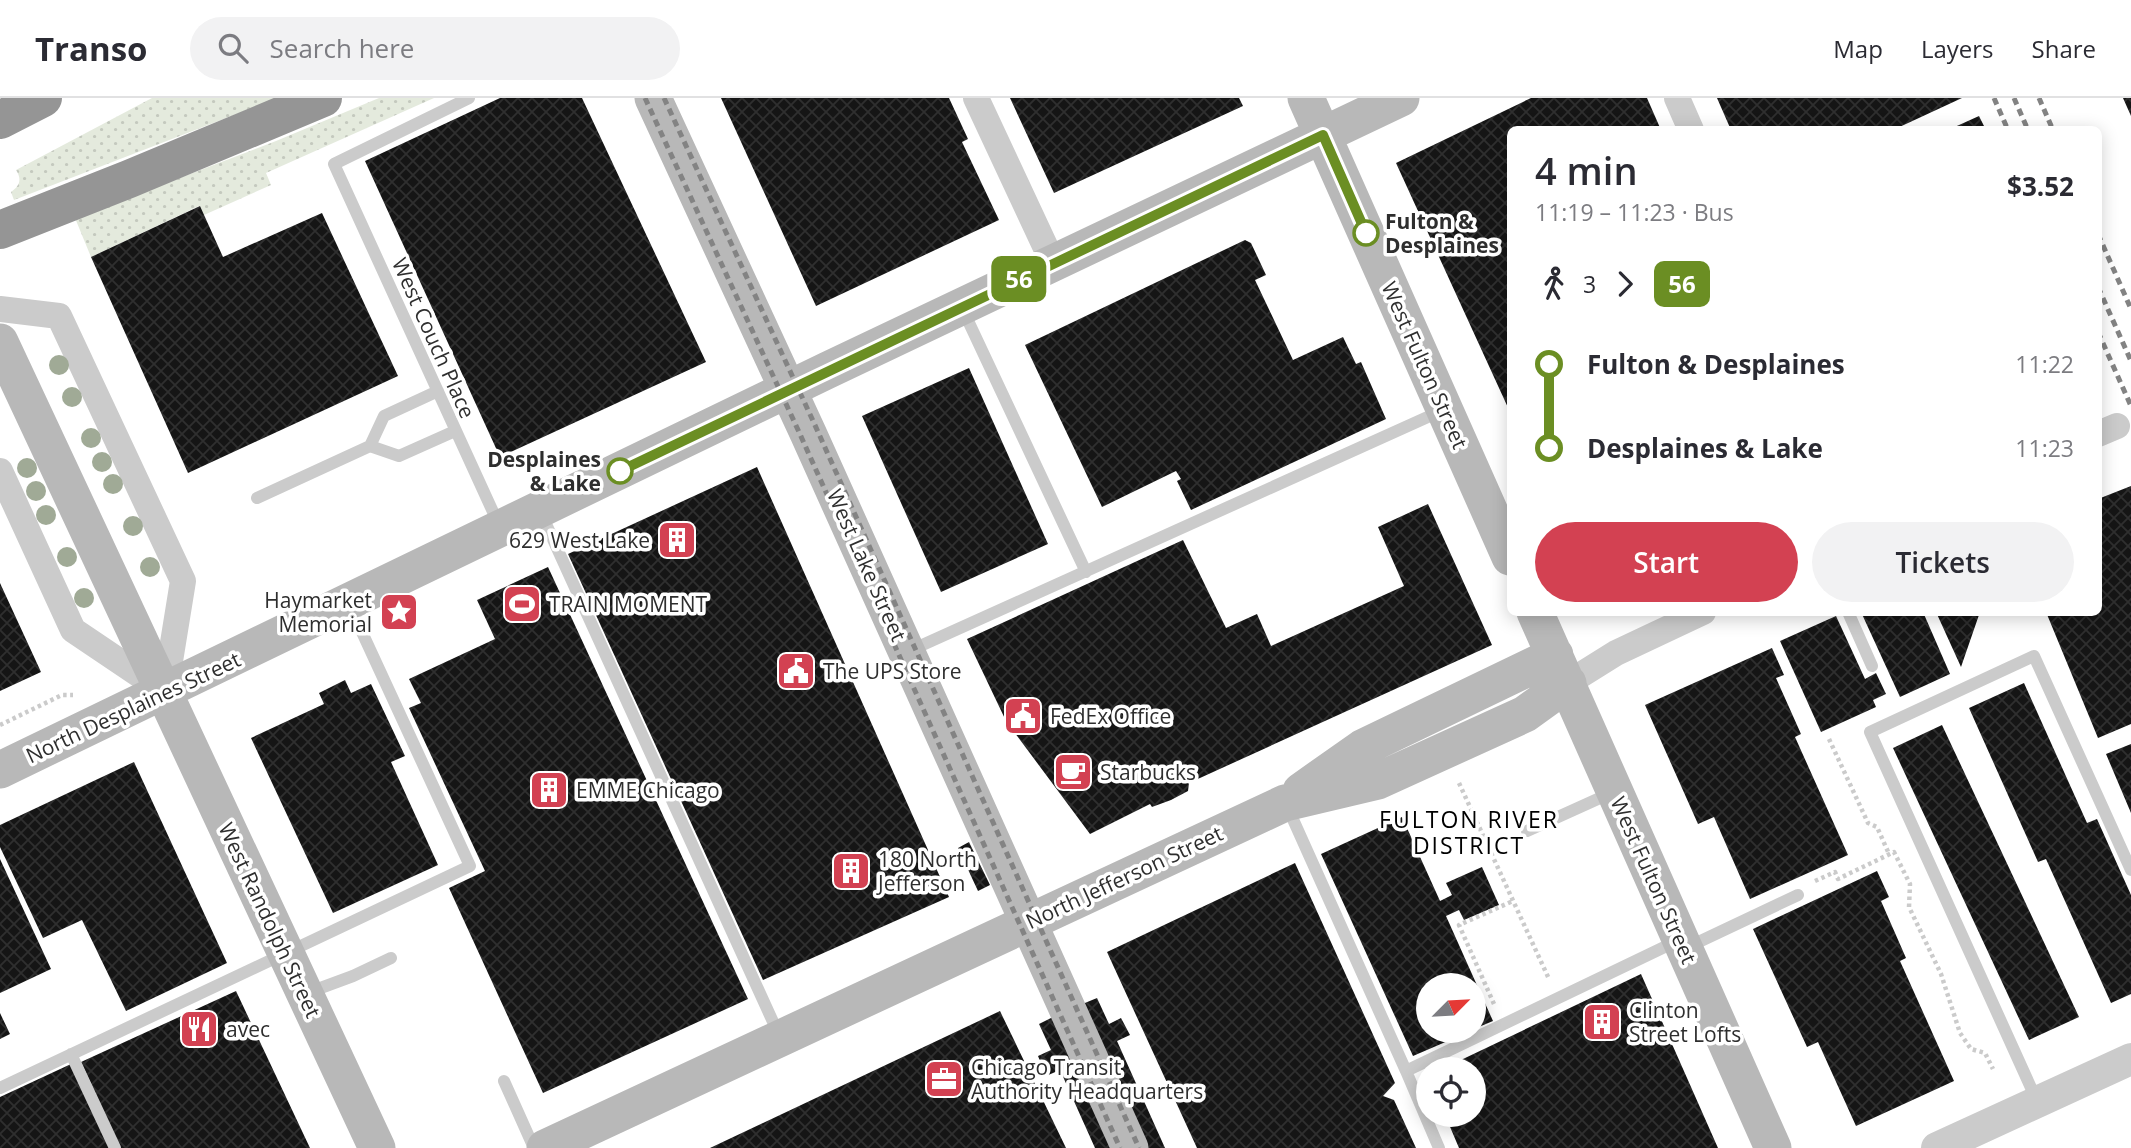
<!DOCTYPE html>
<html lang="en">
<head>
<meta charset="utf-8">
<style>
  body { margin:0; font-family:"Open Sans",sans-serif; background:#f2f2f3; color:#2b2b33; height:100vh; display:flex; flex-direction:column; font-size:26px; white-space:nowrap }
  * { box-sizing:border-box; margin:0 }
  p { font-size:23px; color:#7c7c81 }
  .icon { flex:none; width:38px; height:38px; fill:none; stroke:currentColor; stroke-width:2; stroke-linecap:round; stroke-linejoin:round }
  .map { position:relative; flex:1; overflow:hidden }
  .panel { position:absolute; left:1507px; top:28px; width:595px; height:490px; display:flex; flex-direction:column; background:#fff; border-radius:10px; box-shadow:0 4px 18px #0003 }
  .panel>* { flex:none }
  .badge { padding:0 14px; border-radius:10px; font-size:24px; line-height:46px }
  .needle { width:46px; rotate:66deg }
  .tools { position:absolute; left:1416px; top:875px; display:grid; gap:14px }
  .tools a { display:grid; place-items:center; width:70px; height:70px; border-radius:50%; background:#fff; box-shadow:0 4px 18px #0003; font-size:35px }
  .map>.badge { position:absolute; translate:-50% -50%; box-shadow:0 0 0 4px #fff }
  .legs { display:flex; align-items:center; gap:10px; height:77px; padding:0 28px; font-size:23px }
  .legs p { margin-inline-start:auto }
  .headline { display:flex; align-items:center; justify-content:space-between; height:119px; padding:0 28px }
  h1 { font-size:38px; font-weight:600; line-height:52px }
  .primary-button { display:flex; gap:14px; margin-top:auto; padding:14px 28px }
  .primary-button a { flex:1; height:80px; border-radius:42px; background:#d34152; color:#fff; font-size:28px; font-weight:600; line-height:80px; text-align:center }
  .primary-button a+a { background:#f2f2f3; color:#2b2b33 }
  ul { padding:0 28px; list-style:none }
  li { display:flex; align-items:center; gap:24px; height:84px; font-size:26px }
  li i { display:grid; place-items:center; width:10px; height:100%; margin:0 9px; background:currentColor }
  li i::after { content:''; width:18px; height:18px; margin:-9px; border:5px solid; border-radius:50%; background:#fff }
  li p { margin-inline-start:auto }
  li:first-child i { background:linear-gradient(#0000 50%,currentColor 0) }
  li:last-child i { background:linear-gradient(currentColor 50%,#0000 0) }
  header { display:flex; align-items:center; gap:42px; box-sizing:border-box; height:98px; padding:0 35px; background:#fff; border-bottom:2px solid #e1e1e2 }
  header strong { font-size:33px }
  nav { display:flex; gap:38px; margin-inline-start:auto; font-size:24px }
  .search { width:490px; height:63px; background:#f2f2f3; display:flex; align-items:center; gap:18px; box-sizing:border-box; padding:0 24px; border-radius:38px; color:#7c7c81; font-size:26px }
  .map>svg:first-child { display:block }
</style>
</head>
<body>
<header>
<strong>Transo</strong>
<div class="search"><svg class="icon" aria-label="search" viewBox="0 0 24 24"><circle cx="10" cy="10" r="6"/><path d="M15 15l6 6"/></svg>Search here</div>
<nav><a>Map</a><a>Layers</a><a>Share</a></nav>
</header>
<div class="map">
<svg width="2131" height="1050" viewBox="0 0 2131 1050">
  <defs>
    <pattern id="grass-dots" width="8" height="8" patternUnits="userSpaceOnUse" patternTransform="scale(1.75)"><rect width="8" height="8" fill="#e4eadd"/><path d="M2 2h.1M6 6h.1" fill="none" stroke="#c4c9be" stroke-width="1.8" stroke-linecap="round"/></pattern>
    <pattern id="building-cross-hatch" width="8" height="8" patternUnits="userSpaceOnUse" patternTransform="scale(1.75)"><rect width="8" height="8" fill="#151515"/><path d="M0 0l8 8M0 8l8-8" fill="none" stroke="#2f2f2f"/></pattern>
  </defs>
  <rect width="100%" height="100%" fill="#fff"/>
  <!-- grass -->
  <path fill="url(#grass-dots)" d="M 152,0 L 278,0 L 14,102 L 11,94 C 20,88 22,81 16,72 Z
    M 379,0 L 434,0 L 266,75 L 271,87 L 204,117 L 199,108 L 91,159 L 75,120 L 276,43 Z"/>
  <!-- building -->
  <path fill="url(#building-cross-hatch)" d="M 500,0 L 582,0 L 706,264 L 500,359 L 365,63 Z
    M 721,0 L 949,0 L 968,41 L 962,44 L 999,122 L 816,208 Z
    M 1010,0 L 1239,0 L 1243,8 L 1054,95 Z
    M 1531,0 L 1647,0 L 1661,32 L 1510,32 L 1510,314 L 1396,65 Z
    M 1717,0 L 1962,0 L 1893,32 L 1731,32 Z
    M 2123,0 L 2131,0 L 2131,18 Z
    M 1979,18 L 1986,32 L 1948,32 Z
    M 200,108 L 223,159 L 322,115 L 398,278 L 188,375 L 91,159 Z
    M 1245,142 L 1251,145 L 1266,177 L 1255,182 L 1293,262 L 1343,239 L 1356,266 L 1361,264 L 1386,321 L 1191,412 L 1177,383 L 1181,381 L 1176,373 L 1102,409 L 1025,247 Z
    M 969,270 L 1048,446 L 941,494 L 862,318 Z
    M 757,369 L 949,799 L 763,882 L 568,456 Z
    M 2131,388 L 2131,626 L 2098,640 L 2046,514 L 2098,514 L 2098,401 Z
    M 1428,406 L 1492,547 L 1189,685 L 1188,693 L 1171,702 L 1152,709 L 1150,706 L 1090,736 L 1006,623 L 967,541 L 1183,442 L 1226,530 L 1257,516 L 1271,548 L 1404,488 L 1378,429 Z
    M 548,469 L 748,901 L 543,995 L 449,790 L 485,773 L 409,610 L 421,605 L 409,581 L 495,541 L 477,502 Z
    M 0,485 L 41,574 L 0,593 Z
    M 1861,514 L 1923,514 L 1950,576 L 1900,599 Z
    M 1936,514 L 1980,514 L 1961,569 Z
    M 1836,518 L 1865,581 L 1876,575 L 1886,596 L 1873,602 L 1876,609 L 1821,634 L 1780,543 Z
    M 1772,550 L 1784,577 L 1776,580 L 1801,636 L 1795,639 L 1848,757 L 1750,801 L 1714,719 L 1698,726 L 1645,607 Z
    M 345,582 L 351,595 L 371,586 L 405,658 L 391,664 L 438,767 L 333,815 L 251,640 L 324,606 L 319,595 Z
    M 2024,585 L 2087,725 L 2097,721 L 2131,797 L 2131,896 L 2111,905 L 2046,761 L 2038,764 L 1969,610 Z
    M 1942,627 L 2079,919 L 2029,942 L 1893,650 Z
    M 2131,646 L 2131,715 L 2106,656 Z
    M 134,664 L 227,865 L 126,913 L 82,822 L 43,840 L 0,749 L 0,727 Z
    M 1402,719 L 1440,803 L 1452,797 L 1446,785 L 1482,769 L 1499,807 L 1464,822 L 1459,812 L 1446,818 L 1493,923 L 1474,931 L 1474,887 L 1428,887 L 1428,933 L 1471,933 L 1413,958 L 1321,756 Z
    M 969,744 L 990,787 L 978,793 L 958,750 Z
    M 0,761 L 51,871 L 0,895 Z
    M 1295,765 L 1395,985 L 1383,998 L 1394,1002 L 1416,1050 L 1197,1050 L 1107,854 Z
    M 1877,773 L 1889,799 L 1881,803 L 1906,860 L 1900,863 L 1954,983 L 1856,1028 L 1818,944 L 1807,949 L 1753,831 Z
    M 1641,876 L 1718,1050 L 1459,1050 L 1445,1017 L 1474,1017 L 1474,971 L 1442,971 Z
    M 236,893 L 310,1050 L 120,1050 L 81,964 Z
    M 1097,900 L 1109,926 L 1121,920 L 1130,937 L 1117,943 L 1165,1050 L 1145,1050 L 1080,907 Z
    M 1000,913 L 1066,1050 L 710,1050 Z
    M 0,915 L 10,936 L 0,941 Z
    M 1055,918 L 1115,1050 L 1095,1050 L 1060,972 L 1046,978 L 1038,958 L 1051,952 L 1039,926 Z
    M 71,966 L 110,1050 L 0,1050 L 0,999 Z"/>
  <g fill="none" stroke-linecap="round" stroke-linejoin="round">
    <!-- path -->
    <path stroke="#cbcbcb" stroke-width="4.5" stroke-dasharray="3.5 3.5" stroke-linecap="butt" d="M 0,627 L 62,597 L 73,597
      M 1829,641 L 1868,725 L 1877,729 L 1889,756
      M 1459,685 L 1549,881
      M 1815,783 L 1835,774 L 1838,781 L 1894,754 L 1910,786 L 1909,809 L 1941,876 L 1960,935 L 1971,951 L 1985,955 L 1993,971
      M 1494,906 L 1459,827 L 1513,803"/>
    <!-- service -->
    <path stroke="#cbcbcb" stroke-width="12" d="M 469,0 L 334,66 L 499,427
      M 963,212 L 1086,474
      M 438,293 L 384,318 L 370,348 L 399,358 L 455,333
      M 257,400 L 370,348
      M 541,415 L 779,937
      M 1848,514 L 1872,568
      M 909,553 L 1441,313
      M 1287,708 L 1406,973 L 1677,843
      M 1527,733 L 1611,695
      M 1688,849 L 1798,797
      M 307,895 L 353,878 L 391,860
      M 71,956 L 115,1050
      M 1406,973 L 1439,1050
      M 504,983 L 534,1050
      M 0,990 L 470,768 L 349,506
      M 2037,1003 L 1870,634 L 2034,558 L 2131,772"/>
    <!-- minor -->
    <path stroke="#cbcbcb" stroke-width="26" d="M 976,0 L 1053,165
      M 1677,0 L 1691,32
      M 0,211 L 59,218 L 183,483 L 165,594 L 73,532 L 0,373
      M 2098,336 L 2117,328
      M 1568,585 L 1616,555 L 1703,514"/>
    <!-- tertiary -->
    <path stroke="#cbcbcb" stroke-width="32" d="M 1937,1050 L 2131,961"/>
    <!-- secondary -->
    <path stroke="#b8b8b8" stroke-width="37" d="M 653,0 L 808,335 L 1130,1050
      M 1306,0 L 1510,459
      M 0,244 L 377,1050
      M 1535,514 L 1773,1050
      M 0,672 L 828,272 L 1401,0
      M 1301,693 L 1362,650 L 1555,557
      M 545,1050 L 1285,705 L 1378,683 L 1525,616 L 1568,585"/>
    <!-- motorway -->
    <path stroke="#959595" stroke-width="38" d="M 0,22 L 43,0
      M 0,132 L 129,81 L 323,0"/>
    <!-- rail -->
    <path stroke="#838383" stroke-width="5" stroke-dasharray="7 5" stroke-linecap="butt" d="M 645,0 L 799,334 L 1120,1050
      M 664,0 L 814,325 L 1139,1050
      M 1994,0 L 2008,32
      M 2014,0 L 2028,32
      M 2039,0 L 2053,32
      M 2098,136 L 2131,211
      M 2098,189 L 2131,263
      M 2098,234 L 2131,308"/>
  </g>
  <!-- trees -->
  <g fill="#a0aa96">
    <circle cx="59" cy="267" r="10"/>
    <circle cx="72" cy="299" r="10"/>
    <circle cx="91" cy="340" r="10"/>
    <circle cx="102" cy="364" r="10"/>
    <circle cx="27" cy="370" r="10"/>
    <circle cx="113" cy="386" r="10"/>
    <circle cx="36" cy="393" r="10"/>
    <circle cx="46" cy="417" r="10"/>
    <circle cx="133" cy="428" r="10"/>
    <circle cx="67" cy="459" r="10"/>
    <circle cx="150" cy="469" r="10"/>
    <circle cx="84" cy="500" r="10"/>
  </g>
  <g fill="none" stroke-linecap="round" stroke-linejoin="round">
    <defs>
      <path id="line-1" d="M 620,373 L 1323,37 L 1366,135"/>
    </defs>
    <!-- line-1 casing -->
    <use href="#line-1" stroke="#fff" stroke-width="16"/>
    <!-- line-1 -->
    <use href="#line-1" stroke="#6b8e23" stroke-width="10"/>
  </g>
  <!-- icons -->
  <defs>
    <symbol id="building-square" viewBox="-11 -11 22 22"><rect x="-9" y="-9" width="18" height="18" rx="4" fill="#d34152" stroke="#fff"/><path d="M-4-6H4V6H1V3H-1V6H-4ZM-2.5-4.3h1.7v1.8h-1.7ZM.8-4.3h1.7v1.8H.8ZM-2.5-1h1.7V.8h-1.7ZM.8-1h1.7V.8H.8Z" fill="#fff"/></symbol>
    <symbol id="stadium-square" viewBox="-11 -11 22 22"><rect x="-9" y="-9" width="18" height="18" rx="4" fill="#d34152" stroke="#fff"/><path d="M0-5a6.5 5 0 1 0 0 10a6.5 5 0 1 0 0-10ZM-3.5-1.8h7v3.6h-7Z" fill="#fff"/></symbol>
    <symbol id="sight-square" viewBox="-11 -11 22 22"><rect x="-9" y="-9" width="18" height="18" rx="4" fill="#d34152" stroke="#fff"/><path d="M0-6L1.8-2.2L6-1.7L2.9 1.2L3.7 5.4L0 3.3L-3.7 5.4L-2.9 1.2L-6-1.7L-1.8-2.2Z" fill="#fff"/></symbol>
    <symbol id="civic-square" viewBox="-11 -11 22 22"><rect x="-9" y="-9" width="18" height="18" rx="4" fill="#d34152" stroke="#fff"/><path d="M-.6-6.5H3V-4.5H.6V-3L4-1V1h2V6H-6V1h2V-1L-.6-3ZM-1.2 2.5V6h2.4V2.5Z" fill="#fff"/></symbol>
    <symbol id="cafe-square" viewBox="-11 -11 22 22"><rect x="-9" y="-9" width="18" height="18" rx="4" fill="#d34152" stroke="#fff"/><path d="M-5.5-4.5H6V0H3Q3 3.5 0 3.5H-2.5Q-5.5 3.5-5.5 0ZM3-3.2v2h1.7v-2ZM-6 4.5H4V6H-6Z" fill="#fff"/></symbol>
    <symbol id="restaurant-square" viewBox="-11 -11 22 22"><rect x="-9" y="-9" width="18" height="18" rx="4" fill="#d34152" stroke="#fff"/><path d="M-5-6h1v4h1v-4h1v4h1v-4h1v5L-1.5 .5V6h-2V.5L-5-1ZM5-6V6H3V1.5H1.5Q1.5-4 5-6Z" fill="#fff"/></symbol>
    <symbol id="office-square" viewBox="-11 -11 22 22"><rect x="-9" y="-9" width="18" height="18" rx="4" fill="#d34152" stroke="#fff"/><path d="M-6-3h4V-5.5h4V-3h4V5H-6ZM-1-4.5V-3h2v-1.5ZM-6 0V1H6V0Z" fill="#fff"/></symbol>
  </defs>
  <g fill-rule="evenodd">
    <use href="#building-square" x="655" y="420" width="44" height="44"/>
    <use href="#stadium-square" x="500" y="484" width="44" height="44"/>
    <use href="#sight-square" x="377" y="492" width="44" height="44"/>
    <use href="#civic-square" x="774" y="551" width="44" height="44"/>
    <use href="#civic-square" x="1001" y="596" width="44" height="44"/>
    <use href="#cafe-square" x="1051" y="652" width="44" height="44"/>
    <use href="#building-square" x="527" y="670" width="44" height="44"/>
    <use href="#building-square" x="829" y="751" width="44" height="44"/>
    <use href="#building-square" x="1580" y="902" width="44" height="44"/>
    <use href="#restaurant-square" x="177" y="909" width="44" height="44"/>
    <use href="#office-square" x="922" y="959" width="44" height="44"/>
  </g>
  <!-- markers -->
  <g fill="#fff" stroke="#6b8e23" stroke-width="3.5">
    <circle cx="1366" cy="135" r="12"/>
    <circle cx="620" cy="373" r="12"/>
  </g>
  <g text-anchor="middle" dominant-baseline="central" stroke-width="7" stroke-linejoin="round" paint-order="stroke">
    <!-- stop labels -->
    <g font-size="21" font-weight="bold" fill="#2e2e2e" stroke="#fff" text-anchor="start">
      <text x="1385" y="123">Fulton &amp;<tspan x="1385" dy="24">Desplaines</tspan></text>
      <text x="601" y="361" text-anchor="end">Desplaines<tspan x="601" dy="24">&amp; Lake</tspan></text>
    </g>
    <!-- street labels -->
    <g font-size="21" fill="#2e2e2e" stroke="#fff">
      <text transform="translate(434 240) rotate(66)">West Couch Place</text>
      <text transform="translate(1425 267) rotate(66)">West Fulton Street</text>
      <text transform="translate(867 467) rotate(66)">West Lake Street</text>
      <text transform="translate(133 609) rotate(-25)">North Desplaines Street</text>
      <text transform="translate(1124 779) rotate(-25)">North Jefferson Street</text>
      <text transform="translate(1654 782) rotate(66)">West Fulton Street</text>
      <text transform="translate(270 822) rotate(65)">West Randolph Street</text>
    </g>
    <!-- poi labels -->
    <g font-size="21" fill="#2e2e2e" stroke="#fff" text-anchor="start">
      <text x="650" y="442" text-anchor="end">629 West Lake</text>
      <text x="372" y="502" text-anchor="end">Haymarket<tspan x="372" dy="24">Memorial</tspan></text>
      <text x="549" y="506">TRAIN MOMENT</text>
      <text x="823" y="573">The UPS Store</text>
      <text x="1050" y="618">FedEx Office</text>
      <text x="1100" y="674">Starbucks</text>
      <text x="576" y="692">EMME Chicago</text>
      <text x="878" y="761">180 North<tspan x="878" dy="24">Jefferson</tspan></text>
      <text x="1629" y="912">Clinton<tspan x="1629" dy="24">Street Lofts</tspan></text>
      <text x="226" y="931">avec</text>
      <text x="971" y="969">Chicago Transit<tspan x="971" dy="24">Authority Headquarters</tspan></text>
    </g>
    <!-- neighbourhood labels -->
    <g font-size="23" letter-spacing="2" fill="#000" stroke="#fff">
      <text x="1469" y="721">FULTON RIVER<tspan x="1469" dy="26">DISTRICT</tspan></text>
    </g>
  </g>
</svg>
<div class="tools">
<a><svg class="needle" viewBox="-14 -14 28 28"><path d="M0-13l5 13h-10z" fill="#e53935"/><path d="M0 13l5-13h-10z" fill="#7c7c81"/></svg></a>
<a><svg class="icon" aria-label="locate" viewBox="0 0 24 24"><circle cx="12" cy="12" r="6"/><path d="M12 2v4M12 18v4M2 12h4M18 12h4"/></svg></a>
</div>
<b class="badge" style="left:1019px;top:181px;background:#6b8e23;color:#fff">56</b>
<section class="panel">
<div class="headline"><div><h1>4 min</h1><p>11:19 – 11:23 · Bus</p></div><b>$3.52</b></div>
<div class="legs"><svg class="icon" aria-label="walk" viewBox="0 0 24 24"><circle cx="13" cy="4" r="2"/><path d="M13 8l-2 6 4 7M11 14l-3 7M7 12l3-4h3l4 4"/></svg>3<svg class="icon" aria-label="forward" viewBox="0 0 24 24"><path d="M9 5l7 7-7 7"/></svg><b class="badge" style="background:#6b8e23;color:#fff">56</b></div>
<ul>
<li><i style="color:#6b8e23"></i><b>Fulton &amp; Desplaines</b><p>11:22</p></li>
<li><i style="color:#6b8e23"></i><b>Desplaines &amp; Lake</b><p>11:23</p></li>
</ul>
<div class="primary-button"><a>Start</a><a>Tickets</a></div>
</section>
</div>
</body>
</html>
